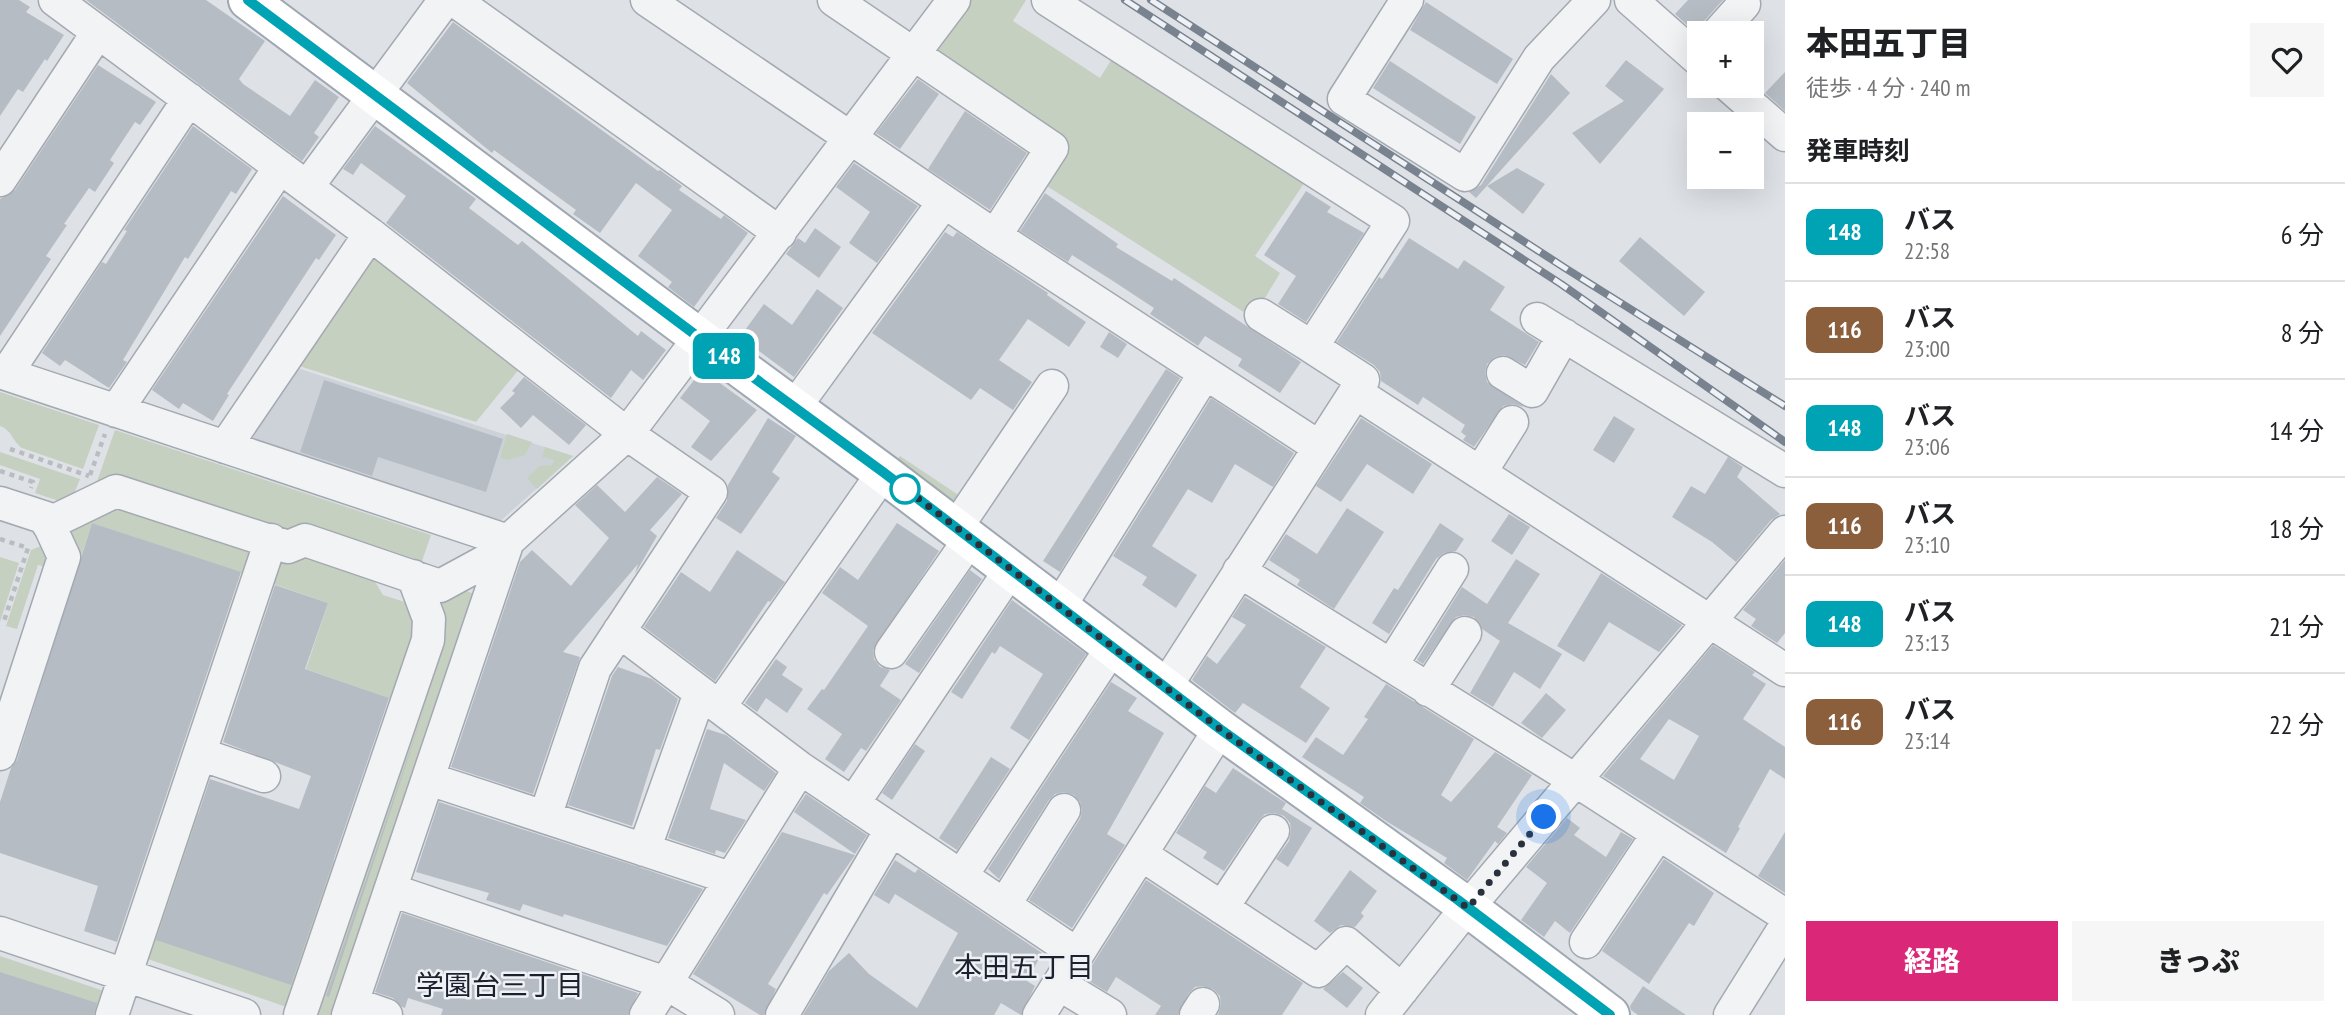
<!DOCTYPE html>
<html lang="ja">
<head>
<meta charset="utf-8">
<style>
  body { margin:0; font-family:"PT Sans Narrow","Noto Sans JP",sans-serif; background:#f6f6f6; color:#202124; height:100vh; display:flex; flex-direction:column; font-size:26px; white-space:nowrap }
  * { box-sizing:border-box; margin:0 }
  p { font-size:23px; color:#757577 }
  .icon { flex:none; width:38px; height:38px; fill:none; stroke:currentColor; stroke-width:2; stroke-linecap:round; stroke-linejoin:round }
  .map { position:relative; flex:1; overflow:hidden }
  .side { display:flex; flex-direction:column; background:#fff; width:560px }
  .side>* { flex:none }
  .badge { padding:0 14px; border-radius:10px; font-size:24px; line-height:46px }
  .buttons { position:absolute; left:1687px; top:21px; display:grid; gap:14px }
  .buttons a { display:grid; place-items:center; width:77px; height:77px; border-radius:0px; background:#fff; box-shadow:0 7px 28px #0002; font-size:35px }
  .you { position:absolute; width:35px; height:35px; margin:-18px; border:5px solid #fff; border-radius:50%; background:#1a73e8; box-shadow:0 0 0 10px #1a73e833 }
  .map>.badge { position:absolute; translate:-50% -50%; box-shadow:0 0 0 4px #fff }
  h2 { padding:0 21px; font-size:26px; line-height:63px }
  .round { display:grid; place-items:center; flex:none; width:74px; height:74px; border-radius:0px; background:#f6f6f6 }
  .overview { display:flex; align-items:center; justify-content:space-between; height:119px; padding:0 21px }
  h1 { font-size:33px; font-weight:800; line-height:52px }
  .button { display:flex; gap:14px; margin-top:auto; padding:14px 21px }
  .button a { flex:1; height:80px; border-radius:0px; background:#db2777; color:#fff; font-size:28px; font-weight:800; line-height:80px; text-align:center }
  .button a+a { background:#f6f6f6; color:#202124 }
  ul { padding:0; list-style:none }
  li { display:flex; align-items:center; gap:21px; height:98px; padding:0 21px; border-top:2px solid #e0e0e0 }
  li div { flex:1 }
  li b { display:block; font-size:26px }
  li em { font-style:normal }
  li .badge { min-width:77px; font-weight:700; text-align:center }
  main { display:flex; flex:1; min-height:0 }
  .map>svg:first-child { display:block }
</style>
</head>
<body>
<main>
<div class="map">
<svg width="1785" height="1015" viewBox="0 0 1785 1015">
  <rect width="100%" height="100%" fill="#dee2e7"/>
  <!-- built -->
  <path fill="#cdd2d9" d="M 294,367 L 573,456 L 497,524 L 246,441 Z"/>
  <!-- green -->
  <path fill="#c5d0c0" d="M 967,0 L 1026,0 L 1013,21 L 1100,78 L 1113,57 L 1305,182 L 1255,256 L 1280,273 L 1253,318 L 1039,181 L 1062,141 L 936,54 L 934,44 Z
    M 373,258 L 382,259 L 520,368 L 476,422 L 296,365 L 365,262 Z
    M 0,392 L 99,425 L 83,469 L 22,448 C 12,441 12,430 0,426 Z
    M 115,430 L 431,535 L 422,561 L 318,527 L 286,540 L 94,490 Z
    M 507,434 L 532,442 L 525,455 L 508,460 L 500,458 Z
    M 545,447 L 573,456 L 537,489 L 527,478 L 539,466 L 552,465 L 554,460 L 542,457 Z
    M 0,452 L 80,479 L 73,496 L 62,502 L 35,493 L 40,479 L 0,465 Z
    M 900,456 L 966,500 L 960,508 L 896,461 Z
    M 116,498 L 254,543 L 253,577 L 92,523 L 55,635 L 64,532 Z
    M 41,546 L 47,547 L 50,568 L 38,565 L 17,629 L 6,626 L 31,550 Z
    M 297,553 L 372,577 L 383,595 L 414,605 L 420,621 L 397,701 L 306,669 L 328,603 L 271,583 L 276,564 Z
    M 0,557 L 19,563 L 0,622 Z
    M 460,589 L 475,594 L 334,1015 L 312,1015 L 433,602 Z
    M 194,813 L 344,864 L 295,1010 L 145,958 Z
    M 0,956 L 110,993 L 102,1015 L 0,1015 Z"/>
  <!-- building -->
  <path fill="#b6bcc3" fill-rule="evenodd" d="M 0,0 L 19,0 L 30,7 L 26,12 L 64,35 L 47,61 L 45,59 L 23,92 L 18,89 L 0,116 Z
    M 86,0 L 206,0 L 265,41 L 239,79 L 243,84 L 290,116 L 315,80 L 339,97 L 314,133 L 319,137 L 302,161 Z
    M 1688,0 L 1723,0 L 1704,21 L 1699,36 L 1675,14 Z
    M 1426,2 L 1513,59 L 1497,84 L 1410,30 Z
    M 453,22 L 658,171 L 660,170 L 682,186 L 679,190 L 721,219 L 724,215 L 748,233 L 694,307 L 668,287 L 672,282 L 638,256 L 672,210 L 636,183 L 600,233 L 573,214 L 576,210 L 494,150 L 492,153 L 407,83 Z
    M 1626,60 L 1664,89 L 1600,164 L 1572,133 L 1624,101 L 1605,86 Z
    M 1390,61 L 1476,117 L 1460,144 L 1373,88 Z
    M 98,65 L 156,102 L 140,125 L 135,122 L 110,160 L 114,163 L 95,192 L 89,188 L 64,224 L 67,225 L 46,256 L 51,259 L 0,336 L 0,199 L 15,190 Z
    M 1785,72 L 1785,111 L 1765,93 Z
    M 1551,74 L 1570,93 L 1476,198 L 1469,192 L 1481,185 Z
    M 918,79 L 939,94 L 900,149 L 876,133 Z
    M 965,111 L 1027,153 L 990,210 L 928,169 Z
    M 193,126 L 252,169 L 236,194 L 231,191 L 188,259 L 185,257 L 123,360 L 127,362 L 109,388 L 65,360 L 60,366 L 42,353 L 102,262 L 106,264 L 127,231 L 124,230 Z
    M 375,126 L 476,199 L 469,208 L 518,245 L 522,241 L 638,336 L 641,331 L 666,350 L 643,380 L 631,370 L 611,398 L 386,223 L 406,196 L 361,163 L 353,175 L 343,169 Z
    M 854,163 L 918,206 L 877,263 L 849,243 L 870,212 L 836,187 Z
    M 1517,168 L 1545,184 L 1523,214 L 1487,186 Z
    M 1306,191 L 1331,207 L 1327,212 L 1364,233 L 1306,322 L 1278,304 L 1296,276 L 1264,255 Z
    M 1045,193 L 1118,244 L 1116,247 L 1172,281 L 1174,278 L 1301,362 L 1280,393 L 1238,366 L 1242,359 L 1205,336 L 1198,346 L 1150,314 L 1154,308 L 1113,281 L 1072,255 L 1068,262 L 1020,231 Z
    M 283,196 L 336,235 L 319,260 L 316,258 L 227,394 L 229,395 L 213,421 L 183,403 L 179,409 L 152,390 Z
    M 815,228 L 841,247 L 819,278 L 786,254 L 798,238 L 805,243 Z
    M 945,232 L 953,237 L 957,232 L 1048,293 L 1047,295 L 1086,322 L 1069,347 L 1028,319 L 999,360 L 1032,382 L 1013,410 L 980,388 L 971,400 L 872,333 Z
    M 1640,237 L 1705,292 L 1684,316 L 1619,261 Z
    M 1409,238 L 1458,269 L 1464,260 L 1505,287 L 1490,310 L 1539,342 L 1525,365 L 1504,355 L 1495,357 L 1487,364 L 1485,373 L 1487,382 L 1524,407 L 1513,404 L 1503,406 L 1474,447 L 1463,440 L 1466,436 L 1461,432 L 1465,425 L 1423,397 L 1418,405 L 1381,381 L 1380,372 L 1374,365 L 1337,342 L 1379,277 L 1382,279 Z
    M 817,289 L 843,308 L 794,377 L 740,337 L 764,304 L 792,325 Z
    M 1109,332 L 1127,344 L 1118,358 L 1100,347 Z
    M 1166,369 L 1180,378 L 1060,572 L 1043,561 Z
    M 702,370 L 757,410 L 711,461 L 691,447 L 710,421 L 680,398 Z
    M 524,377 L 586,425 L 569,445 L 533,415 L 521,428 L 500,408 L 515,393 L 512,391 Z
    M 324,380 L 503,439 L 486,492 L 378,457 L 372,476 L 300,452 Z
    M 1211,398 L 1294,453 L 1273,487 L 1235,464 L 1212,503 L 1188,489 L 1152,546 L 1197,575 L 1176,608 L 1142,585 L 1147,577 L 1113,556 Z
    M 1614,416 L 1635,429 L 1614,463 L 1593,450 Z
    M 768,418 L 796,436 L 772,472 L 780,478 L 741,534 L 716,518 L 727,501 L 728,485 Z
    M 1361,418 L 1432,464 L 1413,494 L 1367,464 L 1341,502 L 1316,486 Z
    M 1728,457 L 1743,467 L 1737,477 L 1780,514 L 1771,520 L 1736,562 L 1712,542 L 1672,517 L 1691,486 L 1705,494 Z
    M 657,477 L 682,494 L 650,530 L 657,536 L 635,574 L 638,564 L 563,652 L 580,657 L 533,794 L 451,767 L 520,562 L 532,550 L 571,586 L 609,538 L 575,505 L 597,485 L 625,512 Z
    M 1347,508 L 1384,532 L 1334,609 L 1297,585 L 1300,580 L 1269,560 L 1286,534 L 1317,554 Z
    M 1509,514 L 1530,527 L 1512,555 L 1491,541 Z
    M 92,523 L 241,572 L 117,942 L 84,931 L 98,886 L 0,853 L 0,802 L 11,768 L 17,760 Z
    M 897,523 L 939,551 L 873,650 L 874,659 L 880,667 L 890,670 L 880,686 L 901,700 L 866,751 L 861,748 L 844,772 L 825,759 L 842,734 L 807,709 L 822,689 L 824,690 L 868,626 L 822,593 L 840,567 L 858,580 Z
    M 1440,523 L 1464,539 L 1456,551 L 1444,553 L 1436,559 L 1389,634 L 1372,623 L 1394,588 L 1398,590 Z
    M 737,550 L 785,582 L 770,602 L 768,601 L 715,681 L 644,627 L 681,572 L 710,592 Z
    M 1516,559 L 1540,574 L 1508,623 L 1562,654 L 1540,689 L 1514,672 L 1493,707 L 1470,693 L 1500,641 L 1482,629 L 1474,617 L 1465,615 L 1456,617 L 1423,664 L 1417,660 L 1462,587 L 1487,604 Z
    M 1785,560 L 1785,633 L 1777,643 L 1751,626 L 1756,619 L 1743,610 Z
    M 970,570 L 982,579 L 919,673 L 905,664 Z
    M 1601,573 L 1682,625 L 1659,652 L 1609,622 L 1584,662 L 1557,646 Z
    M 275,585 L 328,603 L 305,669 L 389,698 L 291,985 L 156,940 L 210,779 L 299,809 L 311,776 L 223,742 Z
    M 1245,597 L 1326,647 L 1300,687 L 1330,708 L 1306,743 L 1243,703 L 1235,713 L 1192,680 L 1207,656 L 1217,664 L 1246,625 L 1232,617 Z
    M 1012,600 L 1086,654 L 1029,740 L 1010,728 L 1043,674 L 1000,646 L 995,654 L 992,652 L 962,699 L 951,692 Z
    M 1713,645 L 1755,672 L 1752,675 L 1766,684 L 1743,719 L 1785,747 L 1785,779 L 1770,769 L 1738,827 L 1740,828 L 1726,853 L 1603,776 ZM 1669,719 L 1699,736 L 1674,780 L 1640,759 Z
    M 776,659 L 787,667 L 782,675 L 803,689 L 787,713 L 766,698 L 757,712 L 745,703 Z
    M 618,667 L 652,679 L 678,699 L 660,750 L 656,749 L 632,826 L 568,805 L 612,676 Z
    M 1111,682 L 1137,698 L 1128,711 L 1164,733 L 1107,834 L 1125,845 L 1072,928 L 1029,900 L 1080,819 L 1082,810 L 1080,802 L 1074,795 L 1064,792 L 1055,794 L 1049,800 L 999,879 L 988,869 Z
    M 1386,684 L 1474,739 L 1441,795 L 1451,802 L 1495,752 L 1532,775 L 1497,827 L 1507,833 L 1498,844 L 1495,841 L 1467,880 L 1444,863 L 1447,858 L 1386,821 L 1360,803 L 1364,797 L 1302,757 L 1316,737 L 1343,755 L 1368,719 L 1364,717 Z
    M 1546,693 L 1566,710 L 1542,738 L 1521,723 Z
    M 424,710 L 329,997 L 326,996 Z
    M 707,729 L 726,735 L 776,773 L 764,791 L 724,763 L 710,809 L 746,820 L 725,853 L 716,850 L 715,854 L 668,838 Z
    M 915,744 L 925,751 L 892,800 L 882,793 Z
    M 991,757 L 1010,769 L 957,850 L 939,838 Z
    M 1233,768 L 1286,803 L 1282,809 L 1312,828 L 1288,867 L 1276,859 L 1289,841 L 1291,831 L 1290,823 L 1284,816 L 1275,813 L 1265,814 L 1258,821 L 1224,871 L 1203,858 L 1207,852 L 1176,833 L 1205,786 L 1216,793 Z
    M 806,794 L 867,835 L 855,854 L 794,812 Z
    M 439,802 L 639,867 L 703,889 L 667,946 L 564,914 L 563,917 L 523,904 L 520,911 L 486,900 L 489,893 L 416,872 Z
    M 1567,818 L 1580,828 L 1574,835 L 1606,857 L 1621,832 L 1633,839 L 1570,933 L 1555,921 L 1544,937 L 1521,920 L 1547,883 L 1526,867 Z
    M 782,832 L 855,855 L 827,895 L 824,893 L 768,984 L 776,989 L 764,1015 L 760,1015 L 693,974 Z
    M 1785,832 L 1785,893 L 1758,876 Z
    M 1664,859 L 1714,893 L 1694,926 L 1689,923 L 1649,984 L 1602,951 Z
    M 895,860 L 915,873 L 918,869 L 1042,953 L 1027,981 L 1035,986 L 1021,1015 L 1001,1003 L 994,1015 L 803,1015 L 829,971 L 849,953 L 869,974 L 917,1008 L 958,933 L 895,894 L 889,904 L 874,895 Z
    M 1350,870 L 1377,891 L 1361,913 L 1364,916 L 1355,927 L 1341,925 L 1330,933 L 1314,921 Z
    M 1146,880 L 1303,983 L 1282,1015 L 1218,1015 L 1221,1005 L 1220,996 L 1213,989 L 1203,986 L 1195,987 L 1188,994 L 1178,1015 L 1155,1015 L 1161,1006 L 1116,977 L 1107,992 L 1084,978 Z
    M 402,913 L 638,993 L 628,1015 L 441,1015 L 443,1009 L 408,998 L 405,1008 L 402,1007 L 393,998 L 375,992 Z
    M 0,972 L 97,1003 L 94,1015 L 0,1015 Z
    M 1343,972 L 1363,988 L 1347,1008 L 1323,989 Z
    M 1643,986 L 1686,1015 L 1638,1015 L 1631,1010 L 1630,1006 Z"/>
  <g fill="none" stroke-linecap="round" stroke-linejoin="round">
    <defs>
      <path id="minor" d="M 55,0 L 370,234 L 627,434 L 711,492 L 595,668 L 545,817
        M 454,0 L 780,233
        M 647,0 L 995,236 L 1319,447
        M 834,0 L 1052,148 L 995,236
        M 1048,0 L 1393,221 L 1312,347 L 1363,380 L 1166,686
        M 1407,0 L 1344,99 L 1465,175 L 1539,58 L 1594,0
        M 1631,0 L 1699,60
        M 1718,33 L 1744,4
        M 1729,86 L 1785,135
        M 0,180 L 98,32
        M 307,187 L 445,0
        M 1261,315 L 1312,347
        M 1537,319 L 1785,471
        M 0,372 L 508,541
        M 1503,373 L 1532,391 L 1564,335
        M 6,374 L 189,99
        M 1355,392 L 1785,670
        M 794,408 L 944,202
        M 116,411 L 280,167
        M 225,447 L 370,234
        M 1480,473 L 1512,422
        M 0,503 L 46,518 L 64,557 L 0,754
        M 48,524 L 116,491 L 288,547 L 305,540 L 440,586 L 486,561 L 500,565
        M 956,528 L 1052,386
        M 1239,571 L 1575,780 L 1785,915
        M 1060,606 L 1205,373
        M 619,631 L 800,768 L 1077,954
        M 891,652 L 970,539
        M 1391,666 L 1452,569
        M 1428,690 L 1465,633
        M 720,706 L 883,473
        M 200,754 L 264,776
        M 429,779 L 730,878
        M 853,804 L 1011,569
        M 644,850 L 700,693
        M 1142,855 L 1318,971 L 1346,943 L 1402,990
        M 962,875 L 1113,646
        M 391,890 L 666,983 L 718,1015
        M 1005,904 L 1064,810
        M 1222,908 L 1273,831
        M 0,933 L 244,1015
        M 1586,942 L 1658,834
        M 1059,984 L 1110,1015
        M 352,1003 L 386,1015
        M 112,1015 L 271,540
        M 300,1015 L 428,640 L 429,619 L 413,576
        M 348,1015 L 508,541 L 627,434 L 954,0
        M 646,1015 L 800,768
        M 782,1015 L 891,830
        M 1039,1015 L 1220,729
        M 1196,1015 L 1203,1004
        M 1382,1015 L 1453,925 L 1785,532
        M 1730,1015 L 1785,927"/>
      <path id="major" d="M 248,0 L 701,339 L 883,473 L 1220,729 L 1458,900 L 1610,1015"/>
    </defs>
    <!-- minor casing -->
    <use href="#minor" stroke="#a4a9b1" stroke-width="35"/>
    <!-- major casing -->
    <use href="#major" stroke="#9fa7b2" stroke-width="42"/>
    <!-- path -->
    <path stroke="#b9bdc1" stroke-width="4.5" stroke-dasharray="5 5" stroke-linecap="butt" d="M 10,449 L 89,476
      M 0,471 L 33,482 L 31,488
      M 90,475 L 105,434
      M 0,539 L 28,548 L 3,624"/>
    <!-- minor -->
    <use href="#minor" stroke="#f1f3f5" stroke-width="32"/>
    <!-- major -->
    <use href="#major" stroke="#fff" stroke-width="38"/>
    <defs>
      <path id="rail" d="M 1125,0 L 1561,284 L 1785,442
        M 1151,0 L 1565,268 L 1785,406"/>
    </defs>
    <!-- rail casing -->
    <use href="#rail" stroke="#79838f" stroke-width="8"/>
    <!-- rail -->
    <use href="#rail" stroke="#eef1f5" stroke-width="5" stroke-dasharray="16" stroke-linecap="butt"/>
  </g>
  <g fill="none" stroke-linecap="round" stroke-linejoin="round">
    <defs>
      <path id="line" d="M 248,0 L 701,339 L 883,472 L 1220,729 L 1458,900 L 1610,1015"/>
    </defs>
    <!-- line casing -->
    <use href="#line" stroke="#fff" stroke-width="16"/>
    <!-- line -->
    <use href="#line" stroke="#00a3b4" stroke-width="10"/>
    <!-- walk -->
    <path stroke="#29313d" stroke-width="7" stroke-dasharray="0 12.6" d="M 905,489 L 902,486 L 1220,729 L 1468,908 L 1544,817"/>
  </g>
  <!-- markers -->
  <circle fill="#fff" stroke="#00a3b4" stroke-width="3.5" cx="905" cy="489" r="14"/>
  <g text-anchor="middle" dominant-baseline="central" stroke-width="5" stroke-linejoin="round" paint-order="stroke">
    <!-- neighbourhood labels -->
    <g font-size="28" fill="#1b222d" stroke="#eef1f5">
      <text x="1024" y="966">本田五丁目</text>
      <text x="500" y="984">学園台三丁目</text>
    </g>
  </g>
</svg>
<div class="buttons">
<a>+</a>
<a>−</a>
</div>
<div class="you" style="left:1544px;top:817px"></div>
<b class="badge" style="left:724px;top:356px;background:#00a3b4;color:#fff">148</b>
</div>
<section class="side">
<div class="overview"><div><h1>本田五丁目</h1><p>徒歩 · 4 分 · 240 m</p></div><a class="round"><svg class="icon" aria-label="heart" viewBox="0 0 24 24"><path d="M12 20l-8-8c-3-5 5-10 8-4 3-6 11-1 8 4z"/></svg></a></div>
<h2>発車時刻</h2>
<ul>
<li><span class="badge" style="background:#00a3b4;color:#fff">148</span><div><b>バス</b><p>22:58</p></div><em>6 分</em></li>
<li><span class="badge" style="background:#8b5e3c;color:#fff">116</span><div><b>バス</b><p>23:00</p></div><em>8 分</em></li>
<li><span class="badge" style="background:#00a3b4;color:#fff">148</span><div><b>バス</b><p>23:06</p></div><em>14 分</em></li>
<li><span class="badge" style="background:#8b5e3c;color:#fff">116</span><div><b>バス</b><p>23:10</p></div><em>18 分</em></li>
<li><span class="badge" style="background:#00a3b4;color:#fff">148</span><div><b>バス</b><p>23:13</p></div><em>21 分</em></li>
<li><span class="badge" style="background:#8b5e3c;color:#fff">116</span><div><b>バス</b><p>23:14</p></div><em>22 分</em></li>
</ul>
<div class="button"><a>経路</a><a>きっぷ</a></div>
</section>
</main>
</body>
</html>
